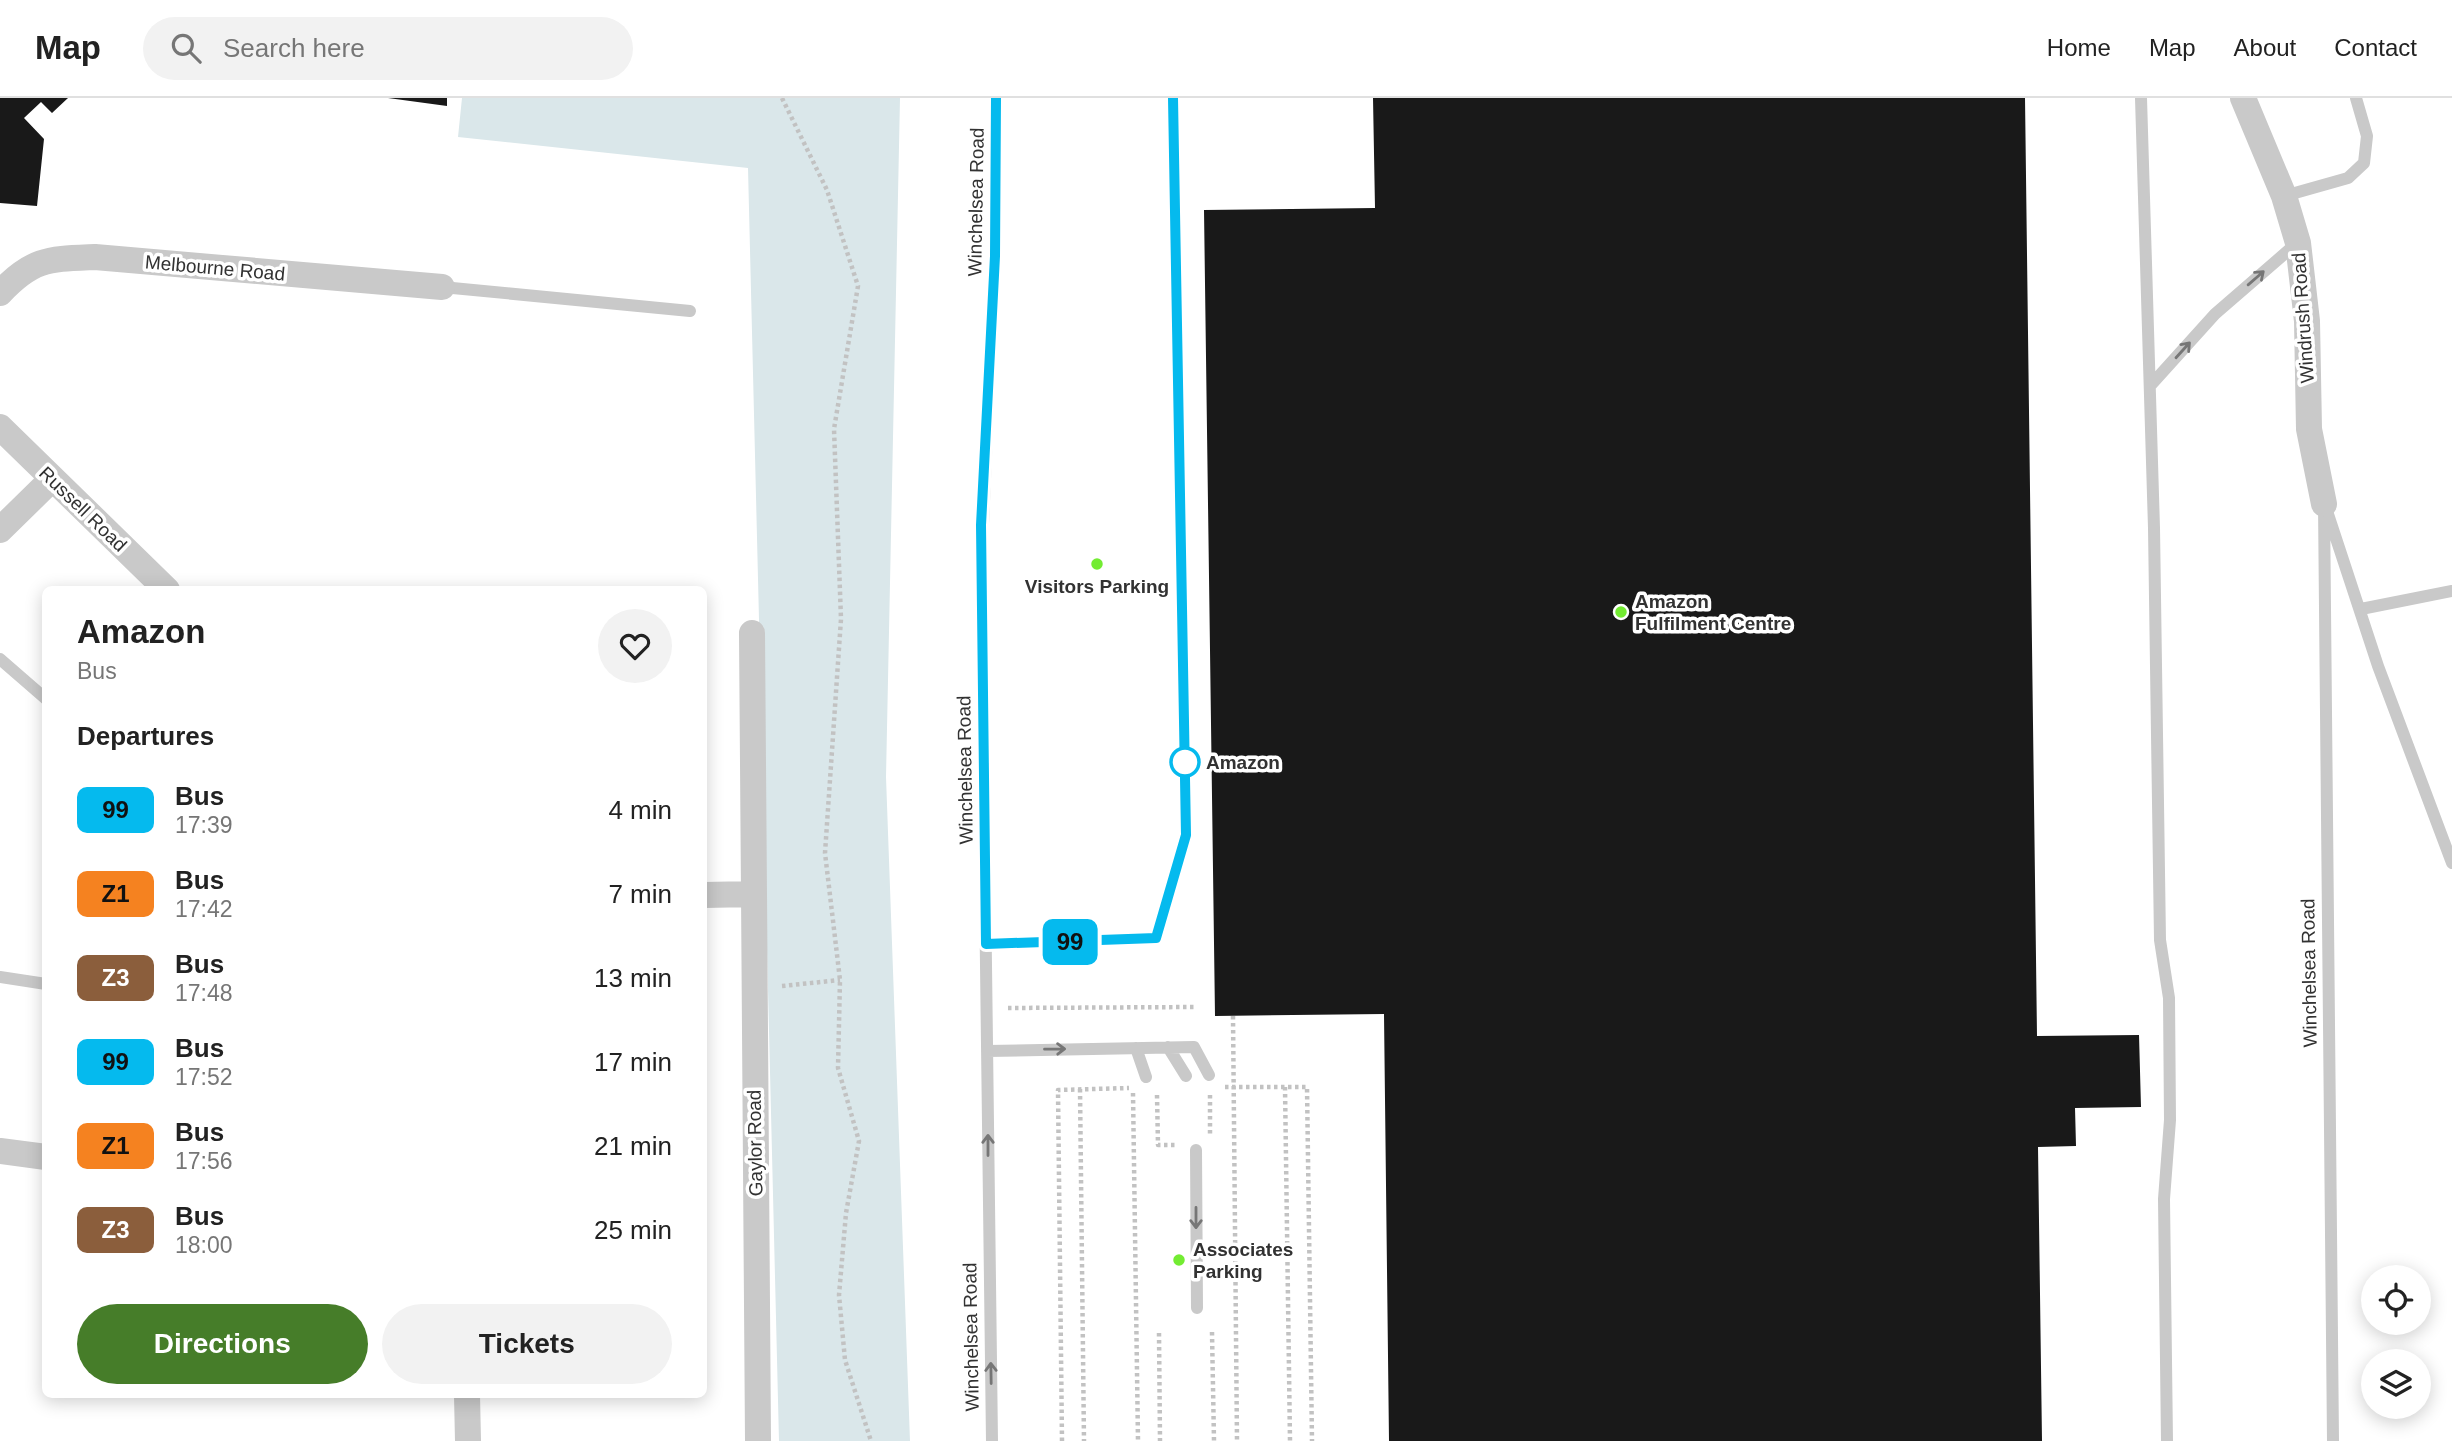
<!DOCTYPE html>
<html lang="en">
<head>
<meta charset="utf-8">
<style>
  body { margin:0; font-family:Arial,sans-serif; background:#f2f2f2; color:#222; height:100vh; display:flex; flex-direction:column; font-size:26px; white-space:nowrap }
  * { box-sizing:border-box; margin:0 }
  p { font-size:23px; color:#767676 }
  .icon { flex:none; width:38px; height:38px; fill:none; stroke:currentColor; stroke-width:2; stroke-linecap:round; stroke-linejoin:round }
  .map { position:relative; flex:1; overflow:hidden }
  .drawer { position:absolute; left:42px; top:488px; width:665px; height:812px; display:flex; flex-direction:column; background:#fff; border-radius:10px; box-shadow:0 4px 18px #0003 }
  .drawer>* { flex:none }
  .badge { padding:0 14px; border-radius:10px; font-size:24px; line-height:46px }
  .fabs { position:absolute; left:2361px; top:1167px; display:grid; gap:14px }
  .fabs a { display:grid; place-items:center; width:70px; height:70px; border-radius:50%; background:#fff; box-shadow:0 4px 18px #0003; font-size:35px }
  .map>.badge { position:absolute; translate:-50% -50%; box-shadow:0 0 0 4px #fff }
  h2 { padding:0 35px; font-size:26px; line-height:63px }
  .round { display:grid; place-items:center; flex:none; width:74px; height:74px; border-radius:37px; background:#f2f2f2 }
  .headline { display:flex; align-items:center; justify-content:space-between; height:119px; padding:0 35px }
  h1 { font-size:33px; font-weight:700; line-height:52px }
  .button { display:flex; gap:14px; margin-top:auto; padding:14px 35px }
  .button a { flex:1; height:80px; border-radius:42px; background:#467d29; color:#fff; font-size:28px; font-weight:700; line-height:80px; text-align:center }
  .button a+a { background:#f2f2f2; color:#222 }
  ul { padding:0; list-style:none }
  li { display:flex; align-items:center; gap:21px; height:84px; padding:0 35px }
  li div { flex:1 }
  li b { display:block; font-size:26px }
  li em { font-style:normal }
  li .badge { min-width:77px; font-weight:700; text-align:center }
  header { display:flex; align-items:center; gap:42px; box-sizing:border-box; height:98px; padding:0 35px; background:#fff; border-bottom:2px solid #e0e0e0 }
  header strong { font-size:33px }
  nav { display:flex; gap:38px; margin-inline-start:auto; font-size:24px }
  .search { width:490px; height:63px; background:#f2f2f2; display:flex; align-items:center; gap:18px; box-sizing:border-box; padding:0 24px; border-radius:38px; color:#767676; font-size:26px }
  .map>svg:first-child { display:block }
</style>
</head>
<body>
<header>
<strong>Map</strong>
<div class="search"><svg class="icon" aria-label="search" viewBox="0 0 24 24"><circle cx="10" cy="10" r="6"/><path d="M15 15l6 6"/></svg>Search here</div>
<nav><a>Home</a><a>Map</a><a>About</a><a>Contact</a></nav>
</header>
<div class="map">
<svg width="2452" height="1343" viewBox="0 0 2452 1343">
  <rect width="100%" height="100%" fill="#fff"/>
  <!-- green -->
  <path fill="#dae7ea" d="M 462,0 L 900,0 L 886,679 L 910,1343 L 779,1343 L 748,70 L 458,39 Z"/>
  <!-- building -->
  <path fill="#191919" d="M 0,0 L 68,0 L 52,15 L 41,4 L 24,20 L 44,41 L 37,108 L 0,105 Z
    M 388,0 L 447,0 L 447,8 Z
    M 1373,0 L 2025,0 L 2037,938 L 2139,937 L 2141,1009 L 2075,1010 L 2076,1048 L 2038,1049 L 2042,1343 L 1389,1343 L 1384,916 L 1215,918 L 1204,112 L 1375,110 Z"/>
  <g fill="none" stroke-linecap="round" stroke-linejoin="round">
    <!-- path -->
    <path stroke="#c2c2c2" stroke-width="4.5" stroke-dasharray="3.5 3.5" stroke-linecap="butt" d="M 782,0 L 827,92 L 858,188 L 834,331 L 841,521 L 825,755 L 840,882 L 838,970 L 859,1043 L 846,1115 L 839,1197 L 845,1262 L 871,1343
      M 782,888 L 840,882
      M 1008,910 L 1196,909
      M 1233,918 L 1237,1343
      M 1225,989 L 1307,989 L 1312,1343
      M 1285,989 L 1290,1343
      M 1080,991 L 1084,1343
      M 1133,995 L 1138,1343
      M 1157,997 L 1158,1047 L 1176,1047
      M 1210,997 L 1210,1037
      M 1212,1234 L 1214,1343
      M 1159,1235 L 1160,1343
      M 1062,1343 L 1058,992 L 1129,990"/>
    <!-- lane -->
    <path stroke="#c9c9c9" stroke-width="12" d="M 2141,0 L 2154,430 L 2160,842 L 2169,900 L 2170,1022 L 2164,1101 L 2167,1343
      M 2284,98 L 2348,80 L 2364,65 L 2367,38 L 2356,0
      M 442,189 L 690,213
      M 2150,288 L 2215,216 L 2297,145
      M 2324,406 L 2333,1343
      M 2328,416 L 2378,568 L 2452,765
      M 2361,511 L 2452,493
      M 0,561 L 46,601
      M 986,846 L 1156,840 L 1186,737 L 1173,0
      M 0,879 L 46,886
      M 1168,949 L 1186,978
      M 1136,950 L 1146,979
      M 987,953 L 1194,949 L 1209,977
      M 1196,1052 L 1197,1210
      M 992,1343 L 981,470 L 995,158 L 996,0"/>
    <!-- street -->
    <path stroke="#c9c9c9" stroke-width="26" d="M 2243,0 L 2284,98 L 2298,145 L 2307,223 L 2309,331 L 2324,406
      M 0,195 C 33,160 49,161 95,159 L 442,189
      M 0,329 L 167,492
      M 0,432 L 52,381
      M 752,535 L 754,796
      M 704,797 L 754,796 L 758,1343
      M 0,1053 L 46,1059
      M 467,1297 L 468,1343"/>
  </g>
  <!-- one-way arrows -->
  <defs><path id="oneway-shaft" d="M-6 0H5M1.5-3L5.5 0L1.5 3" fill="none" stroke-width="1.6" stroke-linecap="round" stroke-linejoin="round" transform="scale(1.75)"/></defs>
  <g stroke="#767676">
    <use href="#oneway-shaft" transform="translate(2256 180) rotate(-41)"/>
    <use href="#oneway-shaft" transform="translate(2183 252) rotate(-48)"/>
    <use href="#oneway-shaft" transform="translate(1055 951) rotate(-1)"/>
    <use href="#oneway-shaft" transform="translate(988 1047) rotate(-90)"/>
    <use href="#oneway-shaft" transform="translate(1196 1120) rotate(90)"/>
    <use href="#oneway-shaft" transform="translate(991 1275) rotate(-91)"/>
  </g>
  <g fill="none" stroke-linecap="round" stroke-linejoin="round">
    <defs>
      <path id="line" d="M 996,0 L 995,158 L 981,427 L 986,846 L 1156,840 L 1186,737 L 1173,0"/>
    </defs>
    <!-- line casing -->
    <use href="#line" stroke="#fff" stroke-width="16"/>
    <!-- line -->
    <use href="#line" stroke="#05baee" stroke-width="10"/>
  </g>
  <!-- markers -->
  <g fill="#73ec32" stroke="#fff" stroke-width="2.5">
    <circle cx="1097" cy="466" r="7"/>
    <circle cx="1621" cy="514" r="7"/>
    <circle cx="1179" cy="1162" r="7"/>
  </g>
  <circle fill="#fff" stroke="#05baee" stroke-width="3.5" cx="1185" cy="664" r="14"/>
  <g text-anchor="middle" dominant-baseline="central" stroke-width="7" stroke-linejoin="round" paint-order="stroke">
    <!-- street labels -->
    <g font-size="19" fill="#323232" stroke="#fff">
      <text transform="translate(976 104) rotate(-89)">Winchelsea Road</text>
      <text transform="translate(215 170) rotate(5)">Melbourne Road</text>
      <text transform="translate(2303 220) rotate(-94)">Windrush Road</text>
      <text transform="translate(83 411) rotate(44)">Russell Road</text>
      <text transform="translate(965 672) rotate(-91)">Winchelsea Road</text>
      <text transform="translate(2309 875) rotate(-91)">Winchelsea Road</text>
      <text transform="translate(755 1045) rotate(-91)">Gaylor Road</text>
      <text transform="translate(971 1239) rotate(-91)">Winchelsea Road</text>
    </g>
    <!-- poi labels -->
    <g font-size="19" font-weight="bold" fill="#323232" stroke="#fff" text-anchor="start">
      <text x="1097" y="488" text-anchor="middle">Visitors Parking</text>
      <text x="1635" y="503">Amazon<tspan x="1635" dy="22">Fulfilment Centre</tspan></text>
      <text x="1193" y="1151">Associates<tspan x="1193" dy="22">Parking</tspan></text>
    </g>
    <!-- stop labels -->
    <g font-size="19" font-weight="bold" fill="#323232" stroke="#fff" text-anchor="start">
      <text x="1206" y="664">Amazon</text>
    </g>
  </g>
</svg>
<div class="fabs">
<a><svg class="icon" aria-label="locate" viewBox="0 0 24 24"><circle cx="12" cy="12" r="6"/><path d="M12 2v4M12 18v4M2 12h4M18 12h4"/></svg></a>
<a><svg class="icon" aria-label="layers" viewBox="0 0 24 24"><path d="M12 4l9 5-9 5-9-5zM3 14l9 5 9-5"/></svg></a>
</div>
<b class="badge" style="left:1070px;top:844px;background:#05baee;color:#111">99</b>
<section class="drawer">
<div class="headline"><div><h1>Amazon</h1><p>Bus</p></div><a class="round"><svg class="icon" aria-label="heart" viewBox="0 0 24 24"><path d="M12 20l-8-8c-3-5 5-10 8-4 3-6 11-1 8 4z"/></svg></a></div>
<h2>Departures</h2>
<ul>
<li><span class="badge" style="background:#05baee;color:#111">99</span><div><b>Bus</b><p>17:39</p></div><em>4 min</em></li>
<li><span class="badge" style="background:#f58220;color:#111">Z1</span><div><b>Bus</b><p>17:42</p></div><em>7 min</em></li>
<li><span class="badge" style="background:#8b5e3c;color:#fff">Z3</span><div><b>Bus</b><p>17:48</p></div><em>13 min</em></li>
<li><span class="badge" style="background:#05baee;color:#111">99</span><div><b>Bus</b><p>17:52</p></div><em>17 min</em></li>
<li><span class="badge" style="background:#f58220;color:#111">Z1</span><div><b>Bus</b><p>17:56</p></div><em>21 min</em></li>
<li><span class="badge" style="background:#8b5e3c;color:#fff">Z3</span><div><b>Bus</b><p>18:00</p></div><em>25 min</em></li>
</ul>
<div class="button"><a>Directions</a><a>Tickets</a></div>
</section>
</div>
</body>
</html>
